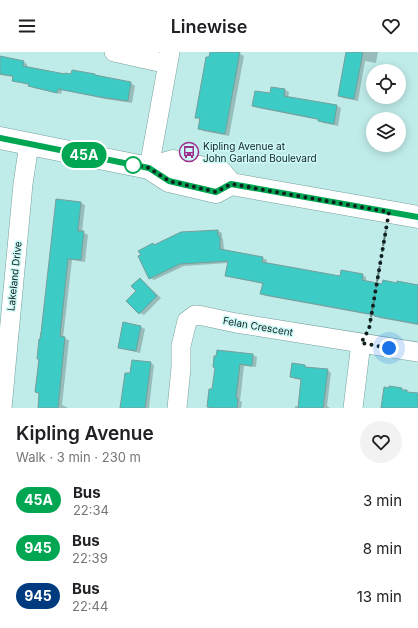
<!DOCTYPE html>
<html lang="en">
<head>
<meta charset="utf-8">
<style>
  body { margin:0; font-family:Inter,sans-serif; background:#f2f2f2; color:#202124; height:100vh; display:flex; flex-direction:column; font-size:15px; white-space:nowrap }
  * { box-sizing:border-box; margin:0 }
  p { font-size:13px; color:#757577 }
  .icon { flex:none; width:22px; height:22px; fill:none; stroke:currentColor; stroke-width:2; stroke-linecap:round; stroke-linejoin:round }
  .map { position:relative; height:356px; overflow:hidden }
  .drawer { display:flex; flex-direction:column; background:#fff; flex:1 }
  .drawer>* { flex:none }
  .badge { padding:0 8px; border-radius:13px; font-size:14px; line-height:26px }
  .tools { position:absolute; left:366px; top:12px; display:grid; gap:8px }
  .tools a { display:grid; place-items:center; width:40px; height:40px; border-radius:50%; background:#fff; box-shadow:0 2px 10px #0003; font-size:20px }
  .you { position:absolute; width:20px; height:20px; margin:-10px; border:3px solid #fff; border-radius:50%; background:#1a73e8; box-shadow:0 0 0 6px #1a73e833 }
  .map>.badge { position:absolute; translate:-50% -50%; box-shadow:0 0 0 2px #fff }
  .round { display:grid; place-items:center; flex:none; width:42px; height:42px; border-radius:21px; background:#f2f2f2 }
  .summary { display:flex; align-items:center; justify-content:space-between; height:68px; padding:0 16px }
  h1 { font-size:19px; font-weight:600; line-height:30px }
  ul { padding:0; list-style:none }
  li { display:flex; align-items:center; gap:12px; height:48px; padding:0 16px }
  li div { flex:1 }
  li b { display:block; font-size:15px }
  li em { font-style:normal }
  li .badge { min-width:44px; font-weight:700; text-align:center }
  header { display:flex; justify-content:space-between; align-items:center; height:52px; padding:0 16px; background:#fff; font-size:18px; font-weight:600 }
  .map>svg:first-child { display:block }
</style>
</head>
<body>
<header><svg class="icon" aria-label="menu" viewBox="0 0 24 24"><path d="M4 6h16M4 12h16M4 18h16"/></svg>Linewise<svg class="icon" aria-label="heart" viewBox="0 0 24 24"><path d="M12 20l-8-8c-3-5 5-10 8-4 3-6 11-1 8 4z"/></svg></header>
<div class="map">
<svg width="418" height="356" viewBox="0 0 418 356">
  <rect width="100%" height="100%" fill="#bfece9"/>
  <!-- shadow -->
  <path fill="#0003" d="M 211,0 L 230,0 L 240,2 L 244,4 L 229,84 L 203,79 L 199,76 L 200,68 L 196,65 Z
    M 348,0 L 378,0 L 376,11 L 365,9 L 358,49 L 343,46 L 339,44 Z
    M 0,6 L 23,10 L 27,12 L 27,16 L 72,24 L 72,19 L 95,23 L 98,25 L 131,31 L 135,34 L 132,51 L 105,47 L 62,38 L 61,42 L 34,36 L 30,33 L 17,30 L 13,28 L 14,25 L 0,23 Z
    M 285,38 L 289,40 L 288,46 L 337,54 L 341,56 L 338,74 L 323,71 L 319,69 L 319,68 L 258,56 L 254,54 L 271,42 Z
    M 81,151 L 85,153 L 82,180 L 88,183 L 85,210 L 72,208 L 63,286 L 69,288 L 62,353 L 68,356 L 39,356 L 40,343 L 36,340 L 41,288 Z
    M 218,179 L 222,181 L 222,186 L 223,187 L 224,198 L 263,206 L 267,208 L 266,212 L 340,225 L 362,223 L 366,225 L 366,229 L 383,233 L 418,234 L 418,273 L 379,266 L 376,264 L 266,244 L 262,242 L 263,232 L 230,225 L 226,223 L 228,211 L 184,214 L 154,228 L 150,226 L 155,194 Z
    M 140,228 L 144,230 L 161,246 L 144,263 L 140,261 L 137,239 Z
    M 124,271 L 141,275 L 145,277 L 140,301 L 123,297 L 119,295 Z
    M 253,303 L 257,305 L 256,315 L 244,314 L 240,349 L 242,350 L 241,356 L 210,356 L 213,338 L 216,316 Z
    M 150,311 L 154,313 L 149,356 L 121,356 L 131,322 Z
    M 305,314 L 309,316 L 327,318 L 331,321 L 327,354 L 330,356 L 295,356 L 295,354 L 299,354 L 302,328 L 295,327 L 291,325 Z"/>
  <!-- building -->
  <path fill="#3dcbc5" stroke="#759f9c" d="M 210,0 L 240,0 L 225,82 L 198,77 L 200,66 L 195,66 L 206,5 L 209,5 Z
    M 346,0 L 363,0 L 354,47 L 338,44 Z
    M 0,4 L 24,9 L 23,14 L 65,22 L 65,21 L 71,22 L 72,18 L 95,22 L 95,23 L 131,30 L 128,49 L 100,45 L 58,37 L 57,41 L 28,34 L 29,32 L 12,29 L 13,24 L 0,22 Z
    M 271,35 L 285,37 L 284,44 L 337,53 L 334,72 L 318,69 L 318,67 L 252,54 L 255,39 L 270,41 Z
    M 56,147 L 81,150 L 78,179 L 84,179 L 81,208 L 68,207 L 60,284 L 65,285 L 58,356 L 38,356 L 39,341 L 35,340 L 39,307 L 37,307 L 39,287 L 40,287 L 41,280 L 41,281 Z
    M 218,178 L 218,184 L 220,184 L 220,197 L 263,205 L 262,210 L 340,224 L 341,218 L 363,222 L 362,228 L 382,232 L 383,228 L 397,231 L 397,229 L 418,233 L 418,272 L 374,264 L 375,263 L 260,242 L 263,231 L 225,224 L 228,209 L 180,212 L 149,227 L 138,204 L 141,203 L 138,199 L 153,191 L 154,193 L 181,180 Z
    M 140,226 L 157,244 L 139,262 L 126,249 L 136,239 L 131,234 Z
    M 123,270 L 141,274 L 136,299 L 118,296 Z
    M 217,298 L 253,302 L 252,314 L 240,312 L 236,346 L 238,347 L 237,356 L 214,356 L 207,355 L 209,337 L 212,337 L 215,316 L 213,315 L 214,304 L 216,304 Z
    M 132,308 L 151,310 L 145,356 L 120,356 L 125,321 L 130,321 Z
    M 292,311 L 305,313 L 305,315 L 328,317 L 323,356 L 298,356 L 301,327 L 290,325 Z
    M 389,334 L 402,336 L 402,338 L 407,338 L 407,340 L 418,341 L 418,356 L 381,356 L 384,335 L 389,336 Z"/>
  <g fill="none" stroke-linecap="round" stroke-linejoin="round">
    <defs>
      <path id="minor" d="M 114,0 L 168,12
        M 149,116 L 170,0
        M 2,356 L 23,132 L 29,92
        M 177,356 L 181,316 L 181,294 L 187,269 L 195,263 L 203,264 L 236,271 L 418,300
        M 353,356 L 361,291"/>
      <path id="major" d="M 0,86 L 149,116 L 169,129 L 216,140 L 231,132 L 418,165
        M 149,116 L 173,109 L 221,120 L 231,132"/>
    </defs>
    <!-- minor casing -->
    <use href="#minor" stroke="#759f9c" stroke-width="20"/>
    <!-- major casing -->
    <use href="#major" stroke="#759f9c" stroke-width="23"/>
    <!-- path -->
    <path stroke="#658381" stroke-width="2" stroke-dasharray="4 2" stroke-linecap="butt" d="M 369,277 L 386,177"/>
    <!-- minor -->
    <use href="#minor" stroke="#fff" stroke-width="19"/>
    <!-- major -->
    <use href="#major" stroke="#fff" stroke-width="22"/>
  </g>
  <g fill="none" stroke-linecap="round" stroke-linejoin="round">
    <defs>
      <path id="line" d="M 0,86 L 149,116 L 169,129 L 216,140 L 231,132 L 418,165"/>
    </defs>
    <!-- line casing -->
    <use href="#line" stroke="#fff" stroke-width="9"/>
    <!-- line -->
    <use href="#line" stroke="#00a651" stroke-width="6"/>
    <!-- walk -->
    <path stroke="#102120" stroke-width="4" stroke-dasharray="0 7.2" d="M 133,113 L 130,112 L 149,116 L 169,129 L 216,140 L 231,132 L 389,160 L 369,277 L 361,291 L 389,296"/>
  </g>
  <!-- icons -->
  <defs>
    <symbol id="bus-ring" viewBox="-11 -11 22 22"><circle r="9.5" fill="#ccf9f6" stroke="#9d2e8d" stroke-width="1.5"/><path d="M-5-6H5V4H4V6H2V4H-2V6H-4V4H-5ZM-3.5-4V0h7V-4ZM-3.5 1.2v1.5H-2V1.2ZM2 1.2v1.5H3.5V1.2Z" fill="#9d2e8d"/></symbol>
  </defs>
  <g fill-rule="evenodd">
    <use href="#bus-ring" x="178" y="89" width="22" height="22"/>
  </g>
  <!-- markers -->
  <circle fill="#fff" stroke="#00a651" stroke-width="2" cx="133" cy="113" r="8"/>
  <g text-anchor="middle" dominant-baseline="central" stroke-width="3" stroke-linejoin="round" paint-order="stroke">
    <!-- poi labels -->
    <g font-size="10" fill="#102120" stroke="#ccf9f6" text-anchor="start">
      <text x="203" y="94">Kipling Avenue at<tspan x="203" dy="12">John Garland Boulevard</tspan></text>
    </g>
    <!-- street labels -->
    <g font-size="10" fill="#102120" stroke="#ccf9f6">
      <text transform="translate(14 224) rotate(-84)">Lakeland Drive</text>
      <text transform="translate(258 274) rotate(10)">Felan Crescent</text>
    </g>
  </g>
</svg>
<div class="tools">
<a><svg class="icon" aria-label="locate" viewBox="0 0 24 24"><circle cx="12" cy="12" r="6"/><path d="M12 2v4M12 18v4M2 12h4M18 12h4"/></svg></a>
<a><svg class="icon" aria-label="layers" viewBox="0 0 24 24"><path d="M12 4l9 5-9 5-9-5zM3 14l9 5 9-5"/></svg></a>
</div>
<div class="you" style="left:389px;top:296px"></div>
<b class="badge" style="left:84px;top:103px;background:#00a651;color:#fff">45A</b>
</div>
<section class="drawer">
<div class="summary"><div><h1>Kipling Avenue</h1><p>Walk · 3 min · 230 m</p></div><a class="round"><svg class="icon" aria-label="heart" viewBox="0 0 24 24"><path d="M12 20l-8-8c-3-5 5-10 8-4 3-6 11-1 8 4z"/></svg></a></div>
<ul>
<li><span class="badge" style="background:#00a651;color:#fff">45A</span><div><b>Bus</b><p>22:34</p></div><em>3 min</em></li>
<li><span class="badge" style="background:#00a651;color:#fff">945</span><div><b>Bus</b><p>22:39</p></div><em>8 min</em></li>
<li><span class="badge" style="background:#003b80;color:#fff">945</span><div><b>Bus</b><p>22:44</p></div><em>13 min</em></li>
</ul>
</section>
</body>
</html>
